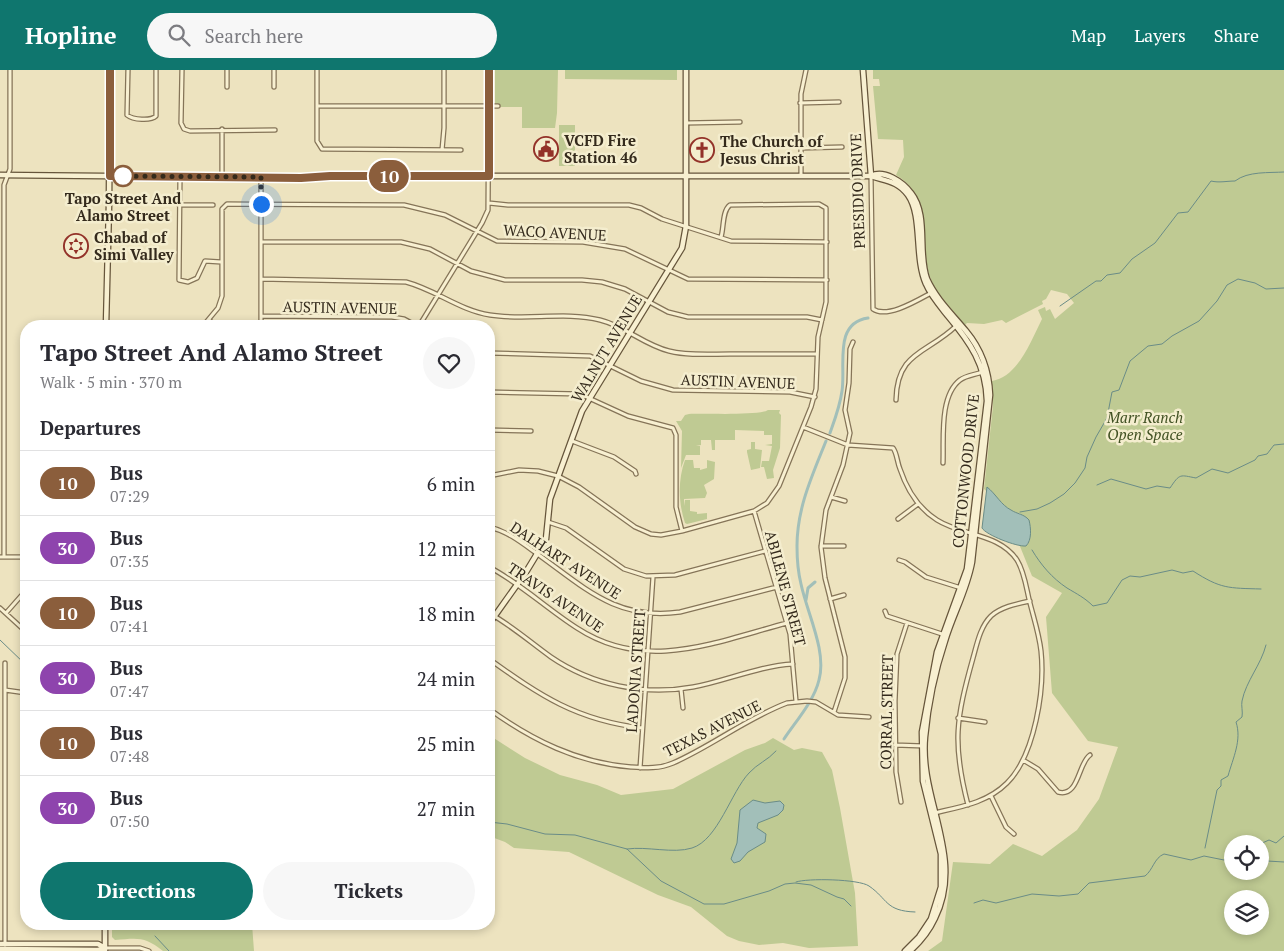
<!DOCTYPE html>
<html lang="en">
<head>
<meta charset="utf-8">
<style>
  body { margin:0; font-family:"PT Serif",serif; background:#f7f7f7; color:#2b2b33; height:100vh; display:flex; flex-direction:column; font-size:19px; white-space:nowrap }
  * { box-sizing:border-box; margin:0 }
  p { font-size:16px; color:#7c7c81 }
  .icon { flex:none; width:28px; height:28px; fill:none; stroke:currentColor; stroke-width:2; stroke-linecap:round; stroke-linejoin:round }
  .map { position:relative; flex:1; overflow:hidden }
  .drawer { position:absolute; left:20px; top:250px; width:475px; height:610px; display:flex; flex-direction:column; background:#fff; border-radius:20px; box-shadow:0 2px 8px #0003 }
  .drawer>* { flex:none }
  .badge { padding:0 10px; border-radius:16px; font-size:18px; line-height:32px }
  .buttons { position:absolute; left:1224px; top:765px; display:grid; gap:10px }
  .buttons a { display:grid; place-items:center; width:45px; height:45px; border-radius:50%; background:#fff; box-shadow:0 2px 8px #0003; font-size:25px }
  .you { position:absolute; width:25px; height:25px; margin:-12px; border:4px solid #fff; border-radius:50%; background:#1a73e8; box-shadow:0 0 0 8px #1a73e833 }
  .map>.badge { position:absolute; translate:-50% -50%; box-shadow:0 0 0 2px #fff }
  h2 { padding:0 20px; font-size:19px; line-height:45px }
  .round { display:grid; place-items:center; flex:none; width:52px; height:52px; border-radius:26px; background:#f7f7f7 }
  .head { display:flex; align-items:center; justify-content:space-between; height:85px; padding:0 20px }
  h1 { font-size:24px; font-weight:800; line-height:38px }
  .primary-button { display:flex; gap:10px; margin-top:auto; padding:10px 20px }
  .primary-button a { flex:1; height:58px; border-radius:30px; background:#0f766e; color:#fff; font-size:20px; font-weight:800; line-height:58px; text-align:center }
  .primary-button a+a { background:#f7f7f7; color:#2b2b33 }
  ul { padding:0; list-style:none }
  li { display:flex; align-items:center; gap:15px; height:65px; padding:0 20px; border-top:1px solid #e1e1e2 }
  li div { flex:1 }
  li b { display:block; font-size:19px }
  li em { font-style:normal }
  li .badge { min-width:55px; font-weight:700; text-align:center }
  header { display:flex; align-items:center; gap:30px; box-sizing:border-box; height:70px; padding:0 25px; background:#0f766e; color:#fff }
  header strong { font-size:24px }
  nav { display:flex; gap:28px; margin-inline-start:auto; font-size:18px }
  .search { width:350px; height:45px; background:#f7f7f7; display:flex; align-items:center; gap:12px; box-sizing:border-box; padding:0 18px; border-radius:28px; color:#7c7c81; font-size:19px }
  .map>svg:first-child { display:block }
</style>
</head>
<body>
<header>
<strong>Hopline</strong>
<div class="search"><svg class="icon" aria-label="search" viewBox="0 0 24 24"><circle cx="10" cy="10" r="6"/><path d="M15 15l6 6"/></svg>Search here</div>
<nav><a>Map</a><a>Layers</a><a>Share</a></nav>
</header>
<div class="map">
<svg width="1284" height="881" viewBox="0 0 1284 881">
  <rect width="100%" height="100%" fill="#ede3bf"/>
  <!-- green -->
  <path fill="#bfca93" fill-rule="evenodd" d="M 495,0 L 558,0 L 557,43 L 555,58 L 522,58 L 522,37 L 495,37 Z
    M 565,0 L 677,0 L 677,10 L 565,9 Z
    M 873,0 L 1284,0 L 1284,881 L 928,881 L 942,871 L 953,792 L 990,794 L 1013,774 L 1042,786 L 1077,760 L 1099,729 L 1118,677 L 1088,671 L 1052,623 L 1046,547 L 1062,523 L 1032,506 L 1017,469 L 1020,443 L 1013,443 L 984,419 L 993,336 L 992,311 C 1018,307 1031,271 1042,249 L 1038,240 L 1045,237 L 1046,241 L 1050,239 L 1055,249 L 1074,233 L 1067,224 L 1051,220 L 1046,229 L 1042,231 L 1043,234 L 1006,253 L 1002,250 L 984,254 L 967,253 L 965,255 C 951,239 935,224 929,204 C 918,169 933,127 896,105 L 904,87 L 903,70 L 878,69 L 873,16 L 880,16 L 879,9 L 873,9 ZM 1232,774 L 1260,774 L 1260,801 L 1232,801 ZM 1232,829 L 1260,829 L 1260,856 L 1232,856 Z
    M 559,55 L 575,55 L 575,96 L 559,96 Z
    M 768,340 L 780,340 L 779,343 L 781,345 L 780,378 L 773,400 L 774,408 L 767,409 L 764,397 L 761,397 L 762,391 L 769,391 L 772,376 L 765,375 L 772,374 L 772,365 L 764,365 L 764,361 L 735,360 L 735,370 L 715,370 L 715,380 L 712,380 L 711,370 L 701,370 L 701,375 L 696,376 L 700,376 L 700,385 L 686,385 L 681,398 L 682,361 L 676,351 L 681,351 L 685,345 L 689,344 C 704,343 760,346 768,340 Z
    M 751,372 L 755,372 L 755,379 L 762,380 L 760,398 L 751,400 L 747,382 L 747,380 L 751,379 Z
    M 685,390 L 693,390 L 694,398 L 700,398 L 700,400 L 707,398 L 707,390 L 715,392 L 714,409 L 704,415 L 707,423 L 705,428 L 684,429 L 684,436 L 685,430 L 690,430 L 690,441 L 697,442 L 697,444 L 707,443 L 707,449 L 687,454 L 685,453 C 678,432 678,409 685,390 Z
    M 489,665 L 525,688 L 560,705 L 597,715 L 621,725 L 673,719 L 745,680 L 765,673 L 773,668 L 794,680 L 802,678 L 822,682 L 832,700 L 840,738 L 855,823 L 858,876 L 809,878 L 783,873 L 759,875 L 739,871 L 727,866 L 691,837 L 658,825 L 569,782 L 514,778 L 505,772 L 489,766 Z
    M 112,854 L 252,854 L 254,881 L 163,881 C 145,866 137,868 115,870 L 112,867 Z"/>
  <!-- water -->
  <path fill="#a2bfb9" stroke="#6a8c87" d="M 987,417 C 996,424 1001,435 1011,440 C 1017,444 1024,444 1029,450 C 1031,458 1032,470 1026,476 C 1017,477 986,465 982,458 Z
    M 753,730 L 765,733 L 780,731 L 784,735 L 783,740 L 778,745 L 758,753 L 757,758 L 766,764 L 765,772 L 748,782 L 740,791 L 734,793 L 731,789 L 737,773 L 740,740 Z"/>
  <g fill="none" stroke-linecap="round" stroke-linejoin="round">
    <!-- stream -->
    <path stroke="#6a8c87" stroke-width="1" d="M 1060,236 L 1096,211 L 1101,211 L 1107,205 L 1120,203 L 1132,189 L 1155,173 L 1178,143 L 1188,142 L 1211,111 C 1219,113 1227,111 1235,111 C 1248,101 1269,103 1284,102
      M 1097,415 L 1111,409 L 1146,419 L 1157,416 L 1170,418 C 1180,403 1180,405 1196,408 L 1212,399 L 1228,403 L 1255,390 L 1258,386 L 1267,384 L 1274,375 L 1284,374
      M 1020,442 L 1037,439 L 1050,433 L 1064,424 L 1075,413 L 1085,398 L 1087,387 L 1096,367 L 1107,348 L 1112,322 L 1119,320 L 1130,291 L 1148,276 L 1162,274 L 1172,266 L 1199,251 L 1217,231 L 1227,215 L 1238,209 L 1255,213 L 1266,219 L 1284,218
      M 1032,480 C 1041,495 1052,508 1067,518 C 1077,524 1085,528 1093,536 L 1107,533 L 1122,510 L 1130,506 L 1140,507 L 1172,500 L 1183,503 L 1193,501 C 1221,519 1228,518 1261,519
      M 0,570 L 26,595
      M 489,752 L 507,754 L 545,764 L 575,765 L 627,779 L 661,811 L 704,834 L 724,834 L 769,821 L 785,814 L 795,813 L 811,815 L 837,827 L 844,829 L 851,836
      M 1260,774 L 1269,770 L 1276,773 L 1284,766
      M 1205,778 L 1217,720 L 1221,716 L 1221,710 L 1228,706 C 1233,688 1242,670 1236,652 L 1242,647 C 1243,642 1241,635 1242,631 C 1246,611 1261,595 1266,575
      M 627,779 C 647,776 673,784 692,778 C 718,770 731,722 749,703 C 757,694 768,690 776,681
      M 1260,784 L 1267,791 L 1284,792
      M 796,812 C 807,808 859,809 869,816 C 888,829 885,841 915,842
      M 974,833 L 983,830 L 996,833 L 1032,824 L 1059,826 L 1078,824 L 1089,813 L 1145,806 C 1153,800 1154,788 1164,784 L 1191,790 L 1204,786 L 1224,790 L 1232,787
      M 155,866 L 169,881"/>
    <!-- canal -->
    <path stroke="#a2bfb9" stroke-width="3" d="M 830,363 C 835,349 840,336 842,321 C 846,296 833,253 868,248
      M 806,530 L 808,518 L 815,512
      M 784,669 C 796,651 814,631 819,610 C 827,581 807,543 801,514 C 798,502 797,489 797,476 C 797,438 812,406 826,371"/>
    <defs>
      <path id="street" d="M 128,0 L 127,45 C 133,50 151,51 156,46 L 156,0
        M 182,0 L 181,53 L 184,59 L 190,61 L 275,60
        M 317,0 L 317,71 L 322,79 L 461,80
        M 227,17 L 227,0
        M 274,17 L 274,0
        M 800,33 L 839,32
        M 317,36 L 489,36
        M 489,36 L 498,36
        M 686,53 L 740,52
        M 801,78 L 842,77
        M 442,80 L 444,58 L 444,0
        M 180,106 L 179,210 L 188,212 L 197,208 L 205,191 L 221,192
        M 801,106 L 801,24 L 806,0
        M 871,106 L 873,239 C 887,249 918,230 931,223
        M 222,107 L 222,59
        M 489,133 L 508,135 L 629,135 L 641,138 L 662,149 L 731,171 L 827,172
        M 179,135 L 213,135
        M 261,172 L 401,172 L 430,179 L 471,201 L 505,210 L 582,210 L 602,212 L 625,219 L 668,242 L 688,247 L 807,247 L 822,250
        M 261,209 L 406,212 C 436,220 459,240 490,245 C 526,251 565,241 600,250 C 625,256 644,275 669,281 C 689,286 710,284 730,284 C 759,284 788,284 817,284
        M 261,246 L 392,247 L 404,249 L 417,256
        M 209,250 L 216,256
        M 203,256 L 218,238 L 222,226 L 222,139 L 227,134 L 404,135 L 445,145 L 497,171 L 583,172 L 625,179 L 688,209 L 827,210
        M 261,256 L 261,107
        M 419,256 L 482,153 L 488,140 L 489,0
        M 489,283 L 590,286 L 641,311 L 673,320 L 790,322 L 815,327
        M 489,322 L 580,324 L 628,346 L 673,358 L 676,365 L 676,437 L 682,461
        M 896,330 C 897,281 927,284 956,256
        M 803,357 L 848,375 L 893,378 C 897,383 897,392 900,399 C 907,420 918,438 937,450 C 962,466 999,463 1017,490 C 1024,501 1026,516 1029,529 C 1033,546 1039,563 1041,581 C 1045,619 1035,685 1007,713 C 987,733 960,737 934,743
        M 489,360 L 531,361
        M 572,371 L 614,387 L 635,401 L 636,404
        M 943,393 C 944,369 939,326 960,310 C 967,305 975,305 982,302
        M 489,406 L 519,400 L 538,401 L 558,406 L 579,417 L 635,457 L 651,464 L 661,465 L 682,461 L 754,441 L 767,433 L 779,416 L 811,337 L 816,319 L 818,267 L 826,232 L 826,138 L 819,134 L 730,135 C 722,141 724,158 721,167
        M 831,427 L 845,431
        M 754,441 L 790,564 L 796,631
        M 898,449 L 918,434
        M 548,452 L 566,458 L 624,499 L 646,506 L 675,505 L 765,481
        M 489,457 C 507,461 521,472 536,483 C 584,517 616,551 680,542 L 777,517
        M 821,476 L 844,476
        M 0,487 L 26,487
        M 4,487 L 4,115 L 10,99 L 10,0
        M 899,490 L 905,492 L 926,507 L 961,518
        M 489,497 C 520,513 547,539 577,558 C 646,603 715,572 787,553
        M 830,529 L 844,525
        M 0,538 L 24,560
        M 885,541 L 887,546 L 945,565
        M 6,543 L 21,526
        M 489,543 C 511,555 530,572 551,587 C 592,615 644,626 693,617 C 726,611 758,596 793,594
        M 489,589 C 541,626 576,650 642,658
        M 5,593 L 5,875
        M 681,619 L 683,638
        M 5,620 L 26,623
        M 489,639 C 532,670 578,693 631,697 C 646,698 659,699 673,693 C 712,676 747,648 787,633 L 807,631 L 816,632 L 838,645 L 869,647
        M 834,642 L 845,608 L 845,587 L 825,508 L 821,477 L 826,440 L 843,395 L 850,363 L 845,340 L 849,313 L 850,279 L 853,272
        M 958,648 L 985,652
        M 895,675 L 924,676
        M 1023,690 L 1038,699 L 1058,722 C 1079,728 1078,693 1090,685
        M 640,698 L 653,507
        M 991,726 L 1006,757 L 1014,764
        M 901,732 L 896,702 L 895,631 L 897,584 L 907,553
        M 968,735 C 952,673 956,649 973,588 C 977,574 980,557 991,546 C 1001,537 1016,534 1030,531
        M 105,878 L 140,878 L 149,881"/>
      <path id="secondary" d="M 863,0 L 871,106
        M 0,105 L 301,108 L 330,106 L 871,106 C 886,111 898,111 908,125 C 923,146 914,187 926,214 C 931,226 940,236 948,246 C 970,272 986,295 987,331 L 967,499 L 937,582 L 922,662 L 923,711 L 941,784 L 941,817 L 931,849 L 919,867 L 905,881
        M 871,106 C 884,99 903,112 911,123 C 929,146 917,182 927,209 C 936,229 952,244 966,261 C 981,279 989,301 990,325 L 972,492 C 967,520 953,544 945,571 C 935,601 928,635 925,667 C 919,730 965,787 935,848 C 929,861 920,872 910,881
        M 106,256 L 109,134 L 110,0
        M 489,554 L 526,502 L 546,469 L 550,429 L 582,341 L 682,178 L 686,156 L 686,0
        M 0,874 L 98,874 L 105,878
        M 0,879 L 98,880 L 105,878
        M 105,880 L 105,854"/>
    </defs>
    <!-- street casing -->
    <use href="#street" stroke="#857458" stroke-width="5.5"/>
    <!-- secondary casing -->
    <use href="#secondary" stroke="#66553b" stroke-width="7"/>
    <!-- street -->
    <use href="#street" stroke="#f8f0d1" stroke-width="3"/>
    <!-- secondary -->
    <use href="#secondary" stroke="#f8f0d1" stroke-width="4.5"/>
  </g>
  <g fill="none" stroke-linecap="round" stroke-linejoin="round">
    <defs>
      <path id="line" d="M 110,0 L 110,106 L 301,108 L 330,106 L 489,106 L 489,0"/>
    </defs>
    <!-- line casing -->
    <use href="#line" stroke="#fff" stroke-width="11"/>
    <!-- line -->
    <use href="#line" stroke="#8b5e3c" stroke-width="8"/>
    <!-- walk -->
    <path stroke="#342a1c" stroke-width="5" stroke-dasharray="0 9" d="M 123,106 L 116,106 L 261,107 L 261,134"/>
  </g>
  <!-- icons -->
  <defs>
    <symbol id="civic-ring" viewBox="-11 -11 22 22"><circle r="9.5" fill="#f4edce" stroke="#933229" stroke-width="1.5"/><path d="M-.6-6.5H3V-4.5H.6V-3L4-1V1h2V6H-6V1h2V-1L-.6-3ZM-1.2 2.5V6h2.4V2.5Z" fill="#933229"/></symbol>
    <symbol id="church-ring" viewBox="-11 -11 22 22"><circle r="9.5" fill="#f4edce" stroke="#933229" stroke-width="1.5"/><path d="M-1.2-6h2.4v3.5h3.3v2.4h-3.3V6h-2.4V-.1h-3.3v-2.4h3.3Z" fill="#933229"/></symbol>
    <symbol id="synagogue-ring" viewBox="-11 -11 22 22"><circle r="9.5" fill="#f4edce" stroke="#933229" stroke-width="1.5"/><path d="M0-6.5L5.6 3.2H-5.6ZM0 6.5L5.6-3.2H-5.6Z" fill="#933229"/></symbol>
  </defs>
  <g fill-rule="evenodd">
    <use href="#civic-ring" x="532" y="65" width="28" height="28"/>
    <use href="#church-ring" x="688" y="66" width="28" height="28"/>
    <use href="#synagogue-ring" x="62" y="162" width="28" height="28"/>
  </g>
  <!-- markers -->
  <circle fill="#fff" stroke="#8b5e3c" stroke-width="2.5" cx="123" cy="106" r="10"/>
  <g text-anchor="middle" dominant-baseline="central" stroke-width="5" stroke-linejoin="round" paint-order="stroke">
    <!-- poi labels -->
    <g font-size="15" font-weight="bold" fill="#342a1c" stroke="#f4edce" text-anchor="start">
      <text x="564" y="70">VCFD Fire<tspan x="564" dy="17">Station 46</tspan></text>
      <text x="720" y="71">The Church of<tspan x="720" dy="17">Jesus Christ</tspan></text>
      <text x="94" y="167">Chabad of<tspan x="94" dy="17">Simi Valley</tspan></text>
    </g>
    <!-- street labels -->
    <g font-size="15" fill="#342a1c" stroke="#f4edce">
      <text transform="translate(857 121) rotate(-92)">PRESIDIO DRIVE</text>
      <text transform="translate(555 162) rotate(3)">WACO AVENUE</text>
      <text transform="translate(340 237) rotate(1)">AUSTIN AVENUE</text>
      <text transform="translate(606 278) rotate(-59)">WALNUT AVENUE</text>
      <text transform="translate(738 311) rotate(2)">AUSTIN AVENUE</text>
      <text transform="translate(965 401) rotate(-84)">COTTONWOOD DRIVE</text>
      <text transform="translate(566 490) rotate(33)">DALHART AVENUE</text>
      <text transform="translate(786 518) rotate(75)">ABILENE STREET</text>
      <text transform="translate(556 527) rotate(34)">TRAVIS AVENUE</text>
      <text transform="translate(635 601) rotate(-86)">LADONIA STREET</text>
      <text transform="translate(886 642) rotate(-89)">CORRAL STREET</text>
      <text transform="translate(712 658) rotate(-27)">TEXAS AVENUE</text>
    </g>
    <!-- stop labels -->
    <g font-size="15" font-weight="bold" fill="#342a1c" stroke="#f4edce">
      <text x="123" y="128">Tapo Street And<tspan x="123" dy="17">Alamo Street</tspan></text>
    </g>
    <!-- park labels -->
    <g font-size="15" font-style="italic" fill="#415123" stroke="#f4edce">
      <text x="1145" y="347">Marr Ranch<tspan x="1145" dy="17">Open Space</tspan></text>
    </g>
  </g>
</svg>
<div class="buttons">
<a><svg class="icon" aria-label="locate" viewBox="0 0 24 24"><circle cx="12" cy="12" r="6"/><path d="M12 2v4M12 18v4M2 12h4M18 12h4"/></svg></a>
<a><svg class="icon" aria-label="layers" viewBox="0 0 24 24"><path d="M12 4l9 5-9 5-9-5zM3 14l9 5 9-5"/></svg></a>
</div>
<div class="you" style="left:261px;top:134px"></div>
<b class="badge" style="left:389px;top:106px;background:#8b5e3c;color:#fff">10</b>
<section class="drawer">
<div class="head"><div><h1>Tapo Street And Alamo Street</h1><p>Walk · 5 min · 370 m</p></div><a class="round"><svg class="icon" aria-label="heart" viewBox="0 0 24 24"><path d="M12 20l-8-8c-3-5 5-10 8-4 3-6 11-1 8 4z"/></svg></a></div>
<h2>Departures</h2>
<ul>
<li><span class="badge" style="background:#8b5e3c;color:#fff">10</span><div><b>Bus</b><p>07:29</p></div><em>6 min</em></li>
<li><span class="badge" style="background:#8e44ad;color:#fff">30</span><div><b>Bus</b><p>07:35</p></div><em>12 min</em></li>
<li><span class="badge" style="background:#8b5e3c;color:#fff">10</span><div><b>Bus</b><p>07:41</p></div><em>18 min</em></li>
<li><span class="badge" style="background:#8e44ad;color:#fff">30</span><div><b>Bus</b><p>07:47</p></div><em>24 min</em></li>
<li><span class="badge" style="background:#8b5e3c;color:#fff">10</span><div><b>Bus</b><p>07:48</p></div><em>25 min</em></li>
<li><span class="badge" style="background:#8e44ad;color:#fff">30</span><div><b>Bus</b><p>07:50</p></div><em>27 min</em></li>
</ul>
<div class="primary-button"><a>Directions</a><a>Tickets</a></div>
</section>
</div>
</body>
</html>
